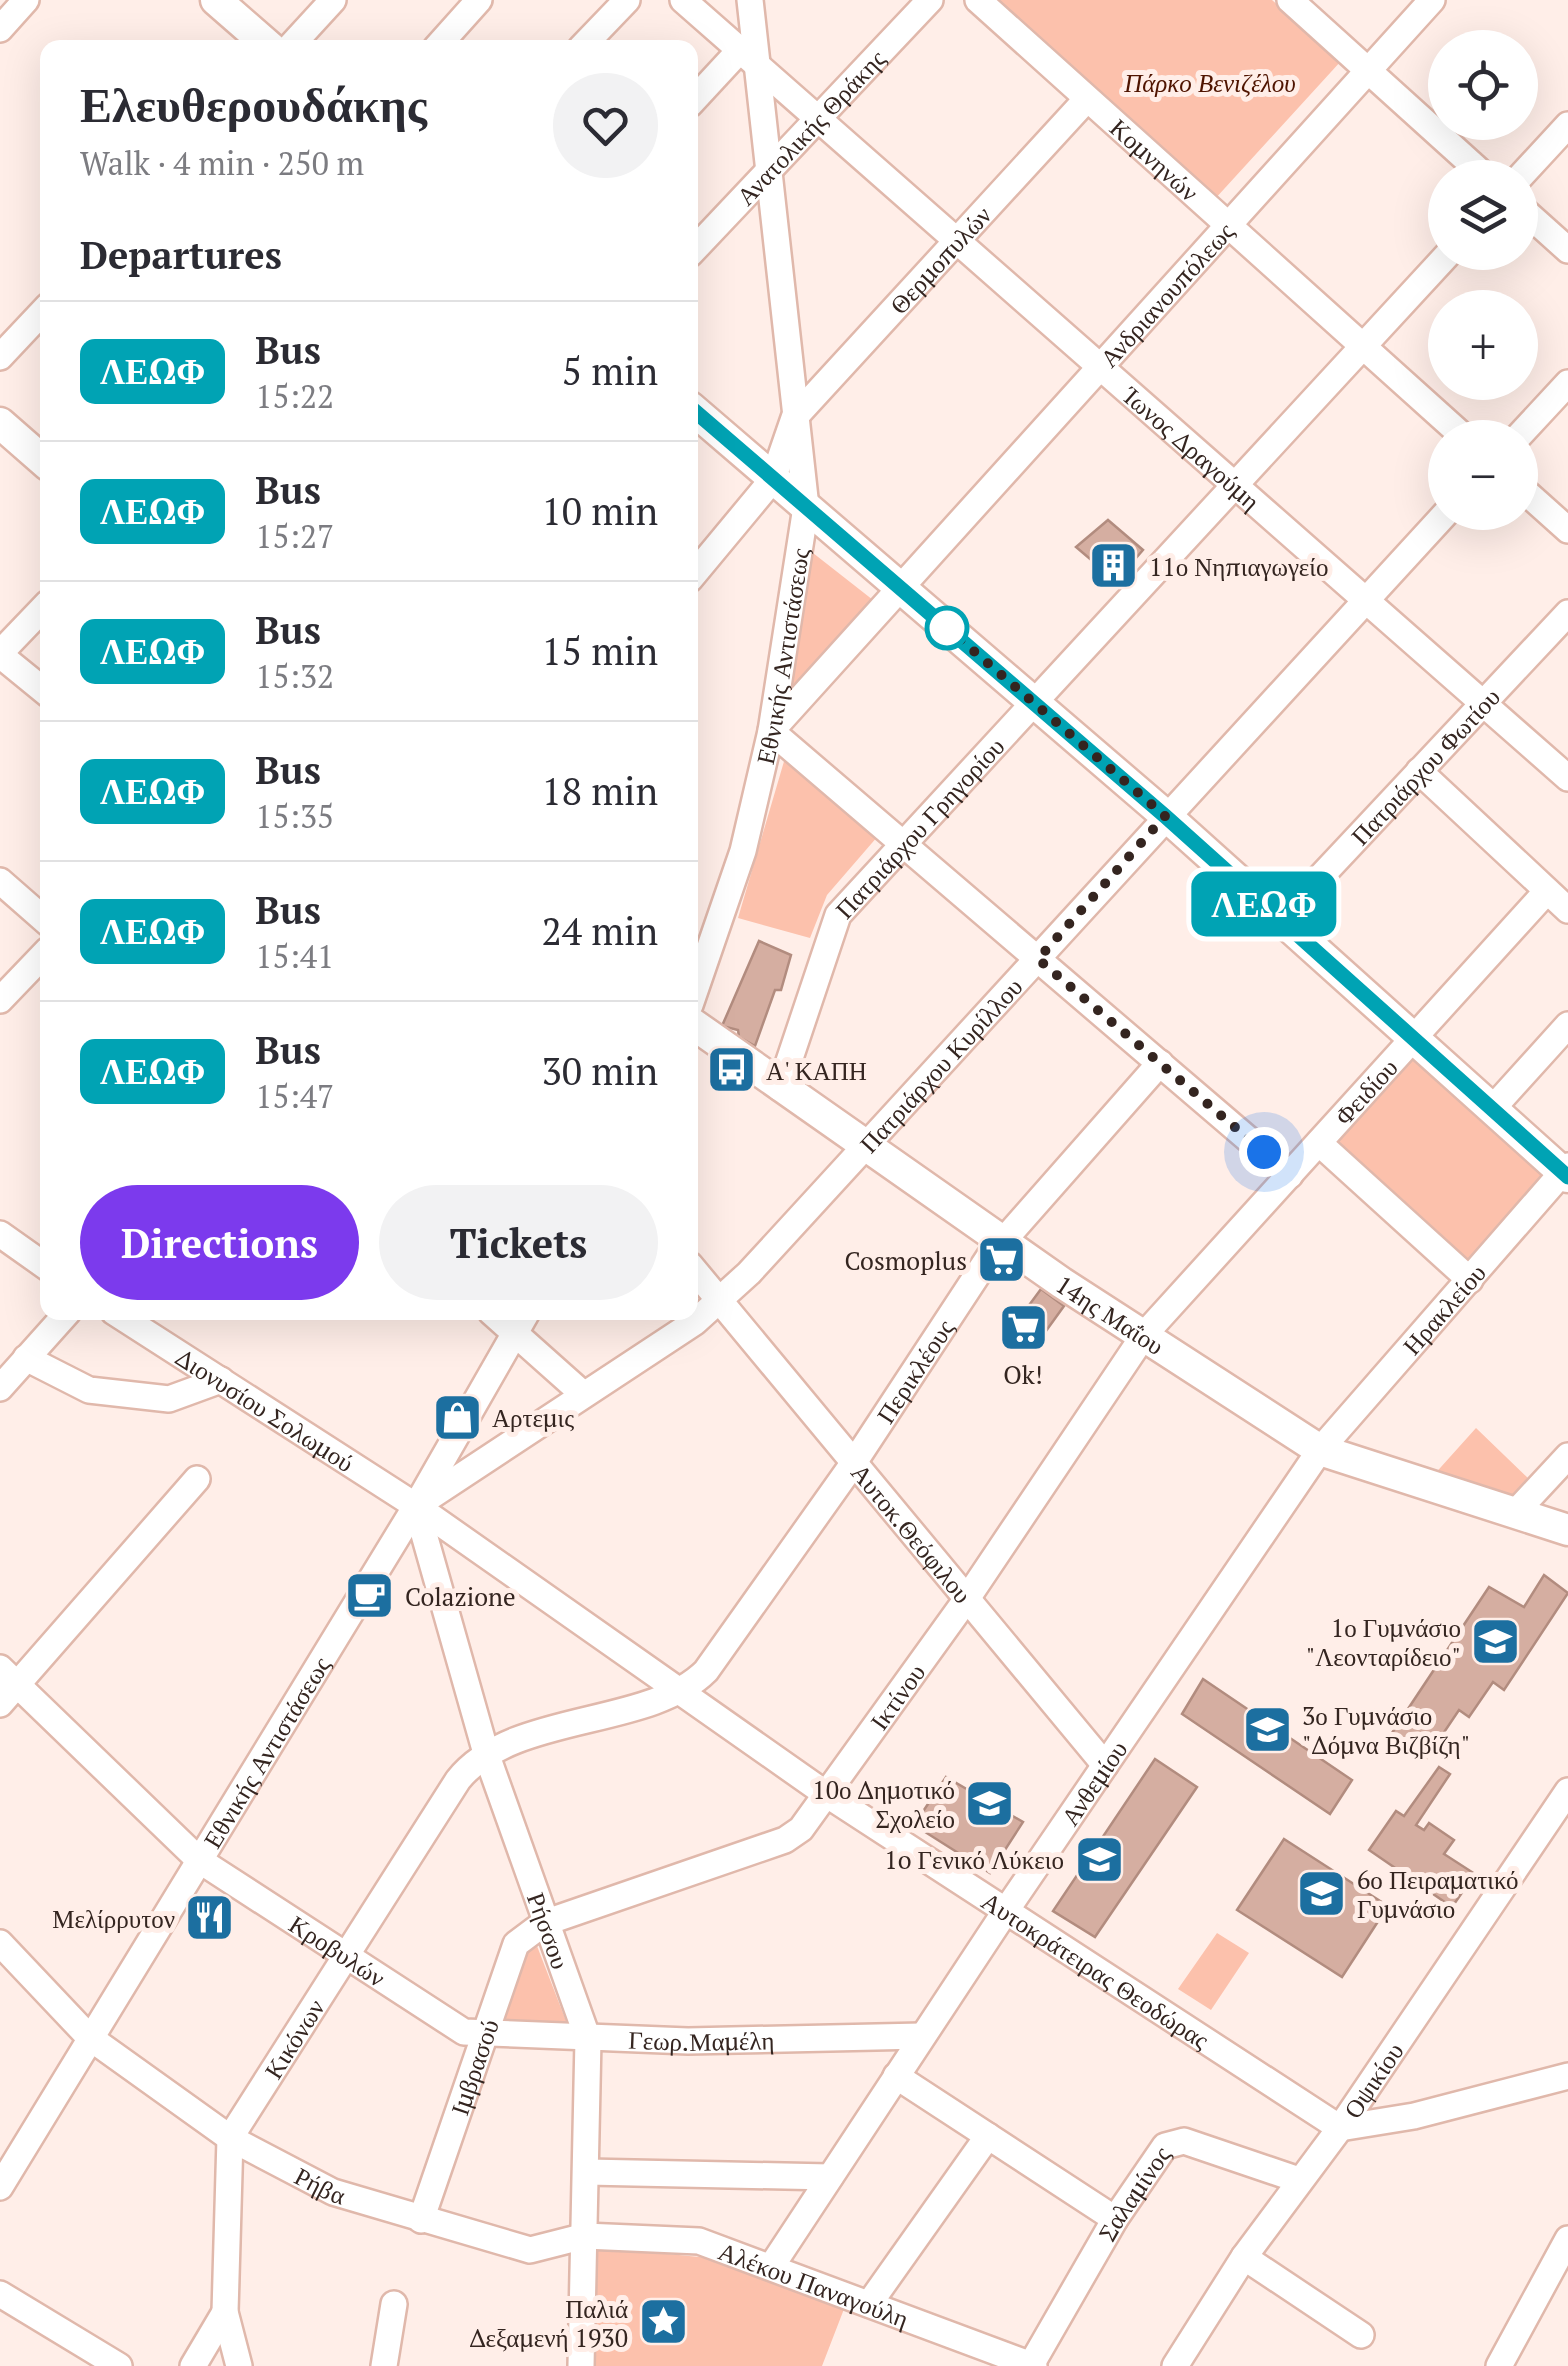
<!DOCTYPE html>
<html lang="en">
<head>
<meta charset="utf-8">
<style>
  body { margin:0; font-family:"PT Serif",serif; background:#f2f2f3; color:#2b2b33; height:100vh; display:flex; flex-direction:column; font-size:38px; white-space:nowrap }
  * { box-sizing:border-box; margin:0 }
  p { font-size:32px; color:#7c7c81 }
  .icon { flex:none; width:55px; height:55px; fill:none; stroke:currentColor; stroke-width:2; stroke-linecap:round; stroke-linejoin:round }
  .map { position:relative; flex:1; overflow:hidden }
  .drawer { position:absolute; left:40px; top:40px; width:658px; height:1280px; display:flex; flex-direction:column; background:#fff; border-radius:20px; box-shadow:0 10px 40px #0002 }
  .drawer>* { flex:none }
  .badge { padding:0 20px; border-radius:15px; font-size:35px; line-height:65px }
  .controls { position:absolute; left:1428px; top:30px; display:grid; gap:20px }
  .controls a { display:grid; place-items:center; width:110px; height:110px; border-radius:50%; background:#fff; box-shadow:0 10px 40px #0002; font-size:50px }
  .you { position:absolute; width:50px; height:50px; margin:-25px; border:8px solid #fff; border-radius:50%; background:#1a73e8; box-shadow:0 0 0 15px #1a73e833 }
  .map>.badge { position:absolute; translate:-50% -50%; box-shadow:0 0 0 5px #fff }
  h2 { padding:0 40px; font-size:38px; line-height:90px }
  .round { display:grid; place-items:center; flex:none; width:105px; height:105px; border-radius:52px; background:#f2f2f3 }
  .summary { display:flex; align-items:center; justify-content:space-between; height:170px; padding:0 40px }
  h1 { font-size:48px; font-weight:800; line-height:75px }
  .primary-button { display:flex; gap:20px; margin-top:auto; padding:20px 40px }
  .primary-button a { flex:1; height:115px; border-radius:60px; background:#7c3aed; color:#fff; font-size:40px; font-weight:800; line-height:115px; text-align:center }
  .primary-button a+a { background:#f2f2f3; color:#2b2b33 }
  ul { padding:0; list-style:none }
  li { display:flex; align-items:center; gap:30px; height:140px; padding:0 40px; border-top:2px solid #e1e1e2 }
  li div { flex:1 }
  li b { display:block; font-size:38px }
  li em { font-style:normal }
  li .badge { min-width:110px; font-weight:700; text-align:center }
  .map>svg:first-child { display:block }
</style>
</head>
<body>
<div class="map">
<svg width="1568" height="2366" viewBox="0 0 1568 2366">
  <rect width="100%" height="100%" fill="#ffeee8"/>
  <!-- green -->
  <path fill="#fcc1ac" d="M 997,0 L 1272,0 L 1341,61 L 1214,200 Z
    M 813,553 L 873,600 L 784,704 Z
    M 785,758 L 878,836 L 827,895 L 810,938 L 738,918 Z
    M 1408,1055 L 1547,1178 L 1470,1268 L 1333,1139 Z
    M 1476,1428 L 1530,1480 L 1509,1505 L 1432,1477 Z
    M 1217,1933 L 1249,1953 L 1211,2010 L 1178,1989 Z
    M 537,1946 L 568,2026 L 508,2026 L 499,2018 L 525,1953 Z
    M 596,2247 L 720,2259 L 844,2309 L 822,2366 L 595,2366 Z"/>
  <!-- building -->
  <path fill="#d5aea1" stroke="#b28c7f" stroke-width="2.5" d="M 1108,520 L 1143,550 L 1116,581 L 1076,547 Z
    M 759,941 L 791,955 L 781,990 L 775,990 L 755,1046 L 739,1037 L 738,1030 L 722,1026 Z
    M 1041,1289 L 1064,1306 L 1033,1349 L 1010,1331 Z
    M 1544,1575 L 1568,1593 L 1504,1690 L 1493,1682 L 1469,1717 L 1459,1710 L 1426,1759 L 1390,1736 L 1489,1587 L 1524,1607 Z
    M 1203,1679 L 1352,1780 L 1330,1814 L 1182,1714 Z
    M 1155,1759 L 1197,1787 L 1095,1937 L 1053,1911 Z
    M 1439,1767 L 1450,1774 L 1416,1825 L 1424,1830 L 1429,1823 L 1454,1840 L 1444,1854 L 1475,1874 L 1452,1907 L 1369,1850 L 1396,1811 L 1404,1816 Z
    M 946,1777 L 1023,1822 L 990,1873 L 914,1825 Z
    M 1284,1839 L 1388,1906 L 1342,1977 L 1237,1910 Z"/>
  <g fill="none" stroke-linecap="round" stroke-linejoin="round">
    <defs>
      <g id="minor">
        <path id="s1" d="M 683,0 L 1568,778"/>
        <path id="s2" d="M 978,0 L 1465,438"/>
        <path d="M 1290,0 L 1487,178"/>
        <path d="M 0,29 L 26,0"/>
        <path d="M 289,48 L 333,0"/>
        <path d="M 436,48 L 479,0"/>
        <path d="M 581,48 L 627,0"/>
        <path d="M 690,104 L 740,50"/>
        <path d="M 1519,178 L 1568,125"/>
        <path d="M 1520,207 L 1568,250"/>
        <path id="s3" d="M 690,254 L 930,0"/>
        <path d="M 0,357 L 48,306"/>
        <path d="M 1517,438 L 1568,383"/>
        <path d="M 1520,487 L 1568,530"/>
        <path id="s4" d="M 690,579 L 773,479 L 794,418 L 1086,100"/>
        <path d="M 0,653 L 48,603"/>
        <path d="M 0,655 L 48,694"/>
        <path d="M 1419,771 L 1568,910"/>
        <path d="M 0,881 L 48,923"/>
        <path id="s5" d="M 1281,919 L 1568,613"/>
        <path d="M 0,1000 L 48,950"/>
        <path id="s6" d="M 690,1005 L 743,851 L 771,731 L 806,507 L 750,0"/>
        <path id="s7" d="M 780,1088 L 838,915 L 1450,252"/>
        <path d="M 1492,1109 L 1568,1025"/>
        <path d="M 1319,1143 L 1470,1280"/>
        <path id="s8" d="M 1290,1175 L 771,731 L 1432,0"/>
        <path d="M 0,1234 L 48,1268"/>
        <path id="s9" d="M 690,1265 L 1105,1765"/>
        <path id="s10" d="M 114,1312 L 416,1506 L 826,1794 L 1340,2128 L 1414,2116 L 1568,2076"/>
        <path d="M 491,1312 L 583,1394"/>
        <path d="M 26,1358 L 89,1390 L 169,1399 L 221,1380"/>
        <path d="M 0,1388 L 68,1312"/>
        <path id="s11" d="M 416,1506 L 695,1322 L 749,1273 L 1447,512"/>
        <path id="s12" d="M 416,1506 L 486,1753 L 588,2039 L 581,2366"/>
        <path d="M 1514,1514 L 1568,1456"/>
        <path id="s13" d="M 0,1668 L 199,1860 L 464,2032 L 688,2041 L 922,2036"/>
        <path d="M 0,1704 L 197,1479"/>
        <path id="s14" d="M 0,1943 L 89,2037 L 230,2138 L 333,2192 L 530,2250 L 585,2236 L 699,2241 L 1034,2366"/>
        <path d="M 896,2076 L 1115,2219"/>
        <path d="M 587,2172 L 830,2177"/>
        <path id="s15" d="M 0,2187 L 416,1506 L 527,1312"/>
        <path id="s16" d="M 421,2220 L 516,1944 L 544,1923 L 785,1840 L 801,1829 L 966,1600 L 1144,1335 L 1547,891"/>
        <path d="M 1244,2257 L 1361,2335"/>
        <path id="s17" d="M 771,2267 L 1007,1909 L 1320,1450 L 1568,1166"/>
        <path d="M 0,2294 L 119,2366"/>
        <path d="M 869,2304 L 988,2136"/>
        <path id="s18" d="M 1031,2365 L 1115,2219 L 1165,2146 L 1184,2141 L 1299,2180"/>
        <path d="M 193,2366 L 225,2312"/>
        <path id="s19" d="M 239,2366 L 225,2312 L 230,2138 L 458,1780 C 513,1711 648,1729 706,1671 L 855,1461 L 989,1257 L 1160,1063"/>
        <path d="M 384,2366 L 394,2304"/>
        <path id="s20" d="M 1175,2366 L 1244,2257 L 1340,2128 L 1568,1791"/>
        <path d="M 1499,2366 L 1568,2239"/>
      </g>
      <g id="major">
        <path d="M 216,0 L 271,48"/>
        <path d="M 690,407 L 1165,815 L 1568,1177"/>
        <path d="M 0,423 L 48,465"/>
        <path id="s21" d="M 690,1022 L 1062,1283 L 1320,1450 L 1568,1530"/>
      </g>
    </defs>
    <!-- minor casing -->
    <use href="#minor" stroke="#e0b8ab" stroke-width="30"/>
    <!-- major casing -->
    <use href="#major" stroke="#e0b8ab" stroke-width="35"/>
    <!-- minor -->
    <use href="#minor" stroke="#fff" stroke-width="25"/>
    <!-- major -->
    <use href="#major" stroke="#fff" stroke-width="30"/>
  </g>
  <g fill="none" stroke-linecap="round" stroke-linejoin="round">
    <defs>
      <path id="line" d="M 690,407 L 1165,816 L 1568,1177"/>
    </defs>
    <!-- line casing -->
    <use href="#line" stroke="#fff" stroke-width="22"/>
    <!-- line -->
    <use href="#line" stroke="#00a3b4" stroke-width="15"/>
    <!-- walk -->
    <path stroke="#342520" stroke-width="10" stroke-dasharray="0 18" d="M 947,628 L 1165,816 L 1038,959 L 1264,1152"/>
  </g>
  <!-- icons -->
  <defs>
    <symbol id="building-square" viewBox="-11 -11 22 22"><rect x="-9" y="-9" width="18" height="18" rx="4" fill="#1c6fa0" stroke="#ffeee8"/><path d="M-4-6H4V6H1V3H-1V6H-4ZM-2.5-4.3h1.7v1.8h-1.7ZM.8-4.3h1.7v1.8H.8ZM-2.5-1h1.7V.8h-1.7ZM.8-1h1.7V.8H.8Z" fill="#fff"/></symbol>
    <symbol id="bus-square" viewBox="-11 -11 22 22"><rect x="-9" y="-9" width="18" height="18" rx="4" fill="#1c6fa0" stroke="#ffeee8"/><path d="M-5-6H5V4H4V6H2V4H-2V6H-4V4H-5ZM-3.5-4V0h7V-4ZM-3.5 1.2v1.5H-2V1.2ZM2 1.2v1.5H3.5V1.2Z" fill="#fff"/></symbol>
    <symbol id="supermarket-square" viewBox="-11 -11 22 22"><rect x="-9" y="-9" width="18" height="18" rx="4" fill="#1c6fa0" stroke="#ffeee8"/><path d="M-6-5.5h2.5l.6 2H6L4.5 2H-2.5L-4.4-4H-6ZM-1.5 3.2a1.3 1.3 0 1 0 .1 0ZM3 3.2a1.3 1.3 0 1 0 .1 0Z" fill="#fff"/></symbol>
    <symbol id="shop-square" viewBox="-11 -11 22 22"><rect x="-9" y="-9" width="18" height="18" rx="4" fill="#1c6fa0" stroke="#ffeee8"/><path d="M-5-2.5h2.3a2.7 3.5 0 0 1 5.4 0H5L5.5 6h-11ZM-1.5-2.5h3a1.5 2.3 0 0 0-3 0Z" fill="#fff"/></symbol>
    <symbol id="cafe-square" viewBox="-11 -11 22 22"><rect x="-9" y="-9" width="18" height="18" rx="4" fill="#1c6fa0" stroke="#ffeee8"/><path d="M-5.5-4.5H6V0H3Q3 3.5 0 3.5H-2.5Q-5.5 3.5-5.5 0ZM3-3.2v2h1.7v-2ZM-6 4.5H4V6H-6Z" fill="#fff"/></symbol>
    <symbol id="school-square" viewBox="-11 -11 22 22"><rect x="-9" y="-9" width="18" height="18" rx="4" fill="#1c6fa0" stroke="#ffeee8"/><path d="M0-5L7-2L0 1L-7-2ZM-4 1L0 2.5L4 1V4Q0 6-4 4Z" fill="#fff"/></symbol>
    <symbol id="restaurant-square" viewBox="-11 -11 22 22"><rect x="-9" y="-9" width="18" height="18" rx="4" fill="#1c6fa0" stroke="#ffeee8"/><path d="M-5-6h1v4h1v-4h1v4h1v-4h1v5L-1.5 .5V6h-2V.5L-5-1ZM5-6V6H3V1.5H1.5Q1.5-4 5-6Z" fill="#fff"/></symbol>
    <symbol id="sight-square" viewBox="-11 -11 22 22"><rect x="-9" y="-9" width="18" height="18" rx="4" fill="#1c6fa0" stroke="#ffeee8"/><path d="M0-6L1.8-2.2L6-1.7L2.9 1.2L3.7 5.4L0 3.3L-3.7 5.4L-2.9 1.2L-6-1.7L-1.8-2.2Z" fill="#fff"/></symbol>
  </defs>
  <g fill-rule="evenodd">
    <use href="#building-square" x="1086" y="538" width="55" height="55"/>
    <use href="#bus-square" x="704" y="1042" width="55" height="55"/>
    <use href="#supermarket-square" x="974" y="1232" width="55" height="55"/>
    <use href="#supermarket-square" x="996" y="1300" width="55" height="55"/>
    <use href="#shop-square" x="430" y="1390" width="55" height="55"/>
    <use href="#cafe-square" x="342" y="1568" width="55" height="55"/>
    <use href="#school-square" x="1468" y="1614" width="55" height="55"/>
    <use href="#school-square" x="1240" y="1702" width="55" height="55"/>
    <use href="#school-square" x="962" y="1776" width="55" height="55"/>
    <use href="#school-square" x="1072" y="1832" width="55" height="55"/>
    <use href="#school-square" x="1294" y="1866" width="55" height="55"/>
    <use href="#restaurant-square" x="182" y="1890" width="55" height="55"/>
    <use href="#sight-square" x="636" y="2294" width="55" height="55"/>
  </g>
  <!-- markers -->
  <circle fill="#fff" stroke="#00a3b4" stroke-width="5" cx="947" cy="628" r="20"/>
  <g text-anchor="middle" dominant-baseline="central" stroke-width="10" stroke-linejoin="round" paint-order="stroke">
    <!-- park labels -->
    <g font-size="25" font-style="italic" fill="#4f1400" stroke="#ffeee8">
      <text x="1210" y="82">Πάρκο Βενιζέλου</text>
    </g>
    <!-- street labels -->
    <g font-size="25" fill="#342520" stroke="#ffeee8">
      <text stroke="none"><textPath href="#s3" startOffset="175">Ανατολικής Θράκης</textPath></text>
      <text stroke="none"><textPath href="#s2" startOffset="238">Κομνηνών</textPath></text>
      <text stroke="none"><textPath href="#s4" startOffset="410">Θερμοπυλών</textPath></text>
      <text stroke="none"><textPath href="#s8" startOffset="1272">Ανδριανουπόλεως</textPath></text>
      <text stroke="none"><textPath href="#s1" startOffset="678">Ίωνος Δραγούμη</textPath></text>
      <text stroke="none"><textPath href="#s6" startOffset="362">Εθνικής Αντιστάσεως</textPath></text>
      <text stroke="none"><textPath href="#s5" startOffset="210">Πατριάρχου Φωτίου</textPath></text>
      <text stroke="none"><textPath href="#s7" startOffset="302">Πατριάρχου Γρηγορίου</textPath></text>
      <text stroke="none"><textPath href="#s11" startOffset="690">Πατριάρχου Κυρίλλου</textPath></text>
      <text stroke="none"><textPath href="#s16" startOffset="1532">Φειδίου</textPath></text>
      <text stroke="none"><textPath href="#s17" startOffset="1172">Ηρακλείου</textPath></text>
      <text stroke="none"><textPath href="#s21" startOffset="512">14ης Μαΐου</textPath></text>
      <text stroke="none"><textPath href="#s19" startOffset="1295">Περικλέους</textPath></text>
      <text stroke="none"><textPath href="#s10" startOffset="180">Διονυσίου Σολωμού</textPath></text>
      <text stroke="none"><textPath href="#s9" startOffset="348">Αυτοκ.Θεόφιλου</textPath></text>
      <text stroke="none"><textPath href="#s16" startOffset="765">Ικτίνου</textPath></text>
      <text stroke="none"><textPath href="#s15" startOffset="510">Εθνικής Αντιστάσεως</textPath></text>
      <text stroke="none"><textPath href="#s17" startOffset="582">Ανθεμίου</textPath></text>
      <text stroke="none"><textPath href="#s12" startOffset="445">Ρήσσου</textPath></text>
      <text stroke="none"><textPath href="#s13" startOffset="442">Κροβυλών</textPath></text>
      <text stroke="none"><textPath href="#s10" startOffset="1182">Αυτοκράτειρας Θεοδώρας</textPath></text>
      <text stroke="none"><textPath href="#s19" startOffset="348">Κικόνων</textPath></text>
      <text stroke="none"><textPath href="#s13" startOffset="830">Γεωρ.Μαμέλη</textPath></text>
      <text stroke="none"><textPath href="#s16" startOffset="162">Ιμβρασού</textPath></text>
      <text stroke="none"><textPath href="#s20" startOffset="348">Οψικίου</textPath></text>
      <text stroke="none"><textPath href="#s14" startOffset="405">Ρήβα</textPath></text>
      <text stroke="none"><textPath href="#s18" startOffset="200">Σαλαμίνος</textPath></text>
      <text stroke="none"><textPath href="#s14" startOffset="918">Αλέκου Παναγούλη</textPath></text>
    </g>
    <!-- poi labels -->
    <g font-size="25" fill="#342520" stroke="#ffeee8" text-anchor="start">
      <text x="1149" y="566">11ο Νηπιαγωγείο</text>
      <text x="766" y="1070">Α' ΚΑΠΗ</text>
      <text x="967" y="1260" text-anchor="end">Cosmoplus</text>
      <text x="1023" y="1374" text-anchor="middle">Ok!</text>
      <text x="492" y="1417">Αρτεμις</text>
      <text x="405" y="1596">Colazione</text>
      <text x="1461" y="1627" text-anchor="end">1ο Γυμνάσιο<tspan x="1461" dy="29">"Λεονταρίδειο"</tspan></text>
      <text x="1302" y="1715">3ο Γυμνάσιο<tspan x="1302" dy="29">"Δόμνα Βιζβίζη"</tspan></text>
      <text x="955" y="1789" text-anchor="end">10ο Δημοτικό<tspan x="955" dy="29">Σχολείο</tspan></text>
      <text x="1064" y="1859" text-anchor="end">1o Γενικό Λύκειο</text>
      <text x="1357" y="1879">6ο Πειραματικό<tspan x="1357" dy="29">Γυμνάσιο</tspan></text>
      <text x="175" y="1918" text-anchor="end">Μελίρρυτον</text>
      <text x="628" y="2308" text-anchor="end">Παλιά<tspan x="628" dy="29">Δεξαμενή 1930</tspan></text>
    </g>
  </g>
</svg>
<div class="controls">
<a><svg class="icon" aria-label="locate" viewBox="0 0 24 24"><circle cx="12" cy="12" r="6"/><path d="M12 2v4M12 18v4M2 12h4M18 12h4"/></svg></a>
<a><svg class="icon" aria-label="layers" viewBox="0 0 24 24"><path d="M12 4l9 5-9 5-9-5zM3 14l9 5 9-5"/></svg></a>
<a>+</a>
<a>−</a>
</div>
<div class="you" style="left:1264px;top:1152px"></div>
<b class="badge" style="left:1264px;top:904px;background:#00a3b4;color:#fff">ΛΕΩΦ</b>
<section class="drawer">
<div class="summary"><div><h1>Ελευθερουδάκης</h1><p>Walk · 4 min · 250 m</p></div><a class="round"><svg class="icon" aria-label="heart" viewBox="0 0 24 24"><path d="M12 20l-8-8c-3-5 5-10 8-4 3-6 11-1 8 4z"/></svg></a></div>
<h2>Departures</h2>
<ul>
<li><span class="badge" style="background:#00a3b4;color:#fff">ΛΕΩΦ</span><div><b>Bus</b><p>15:22</p></div><em>5 min</em></li>
<li><span class="badge" style="background:#00a3b4;color:#fff">ΛΕΩΦ</span><div><b>Bus</b><p>15:27</p></div><em>10 min</em></li>
<li><span class="badge" style="background:#00a3b4;color:#fff">ΛΕΩΦ</span><div><b>Bus</b><p>15:32</p></div><em>15 min</em></li>
<li><span class="badge" style="background:#00a3b4;color:#fff">ΛΕΩΦ</span><div><b>Bus</b><p>15:35</p></div><em>18 min</em></li>
<li><span class="badge" style="background:#00a3b4;color:#fff">ΛΕΩΦ</span><div><b>Bus</b><p>15:41</p></div><em>24 min</em></li>
<li><span class="badge" style="background:#00a3b4;color:#fff">ΛΕΩΦ</span><div><b>Bus</b><p>15:47</p></div><em>30 min</em></li>
</ul>
<div class="primary-button"><a>Directions</a><a>Tickets</a></div>
</section>
</div>
</body>
</html>
